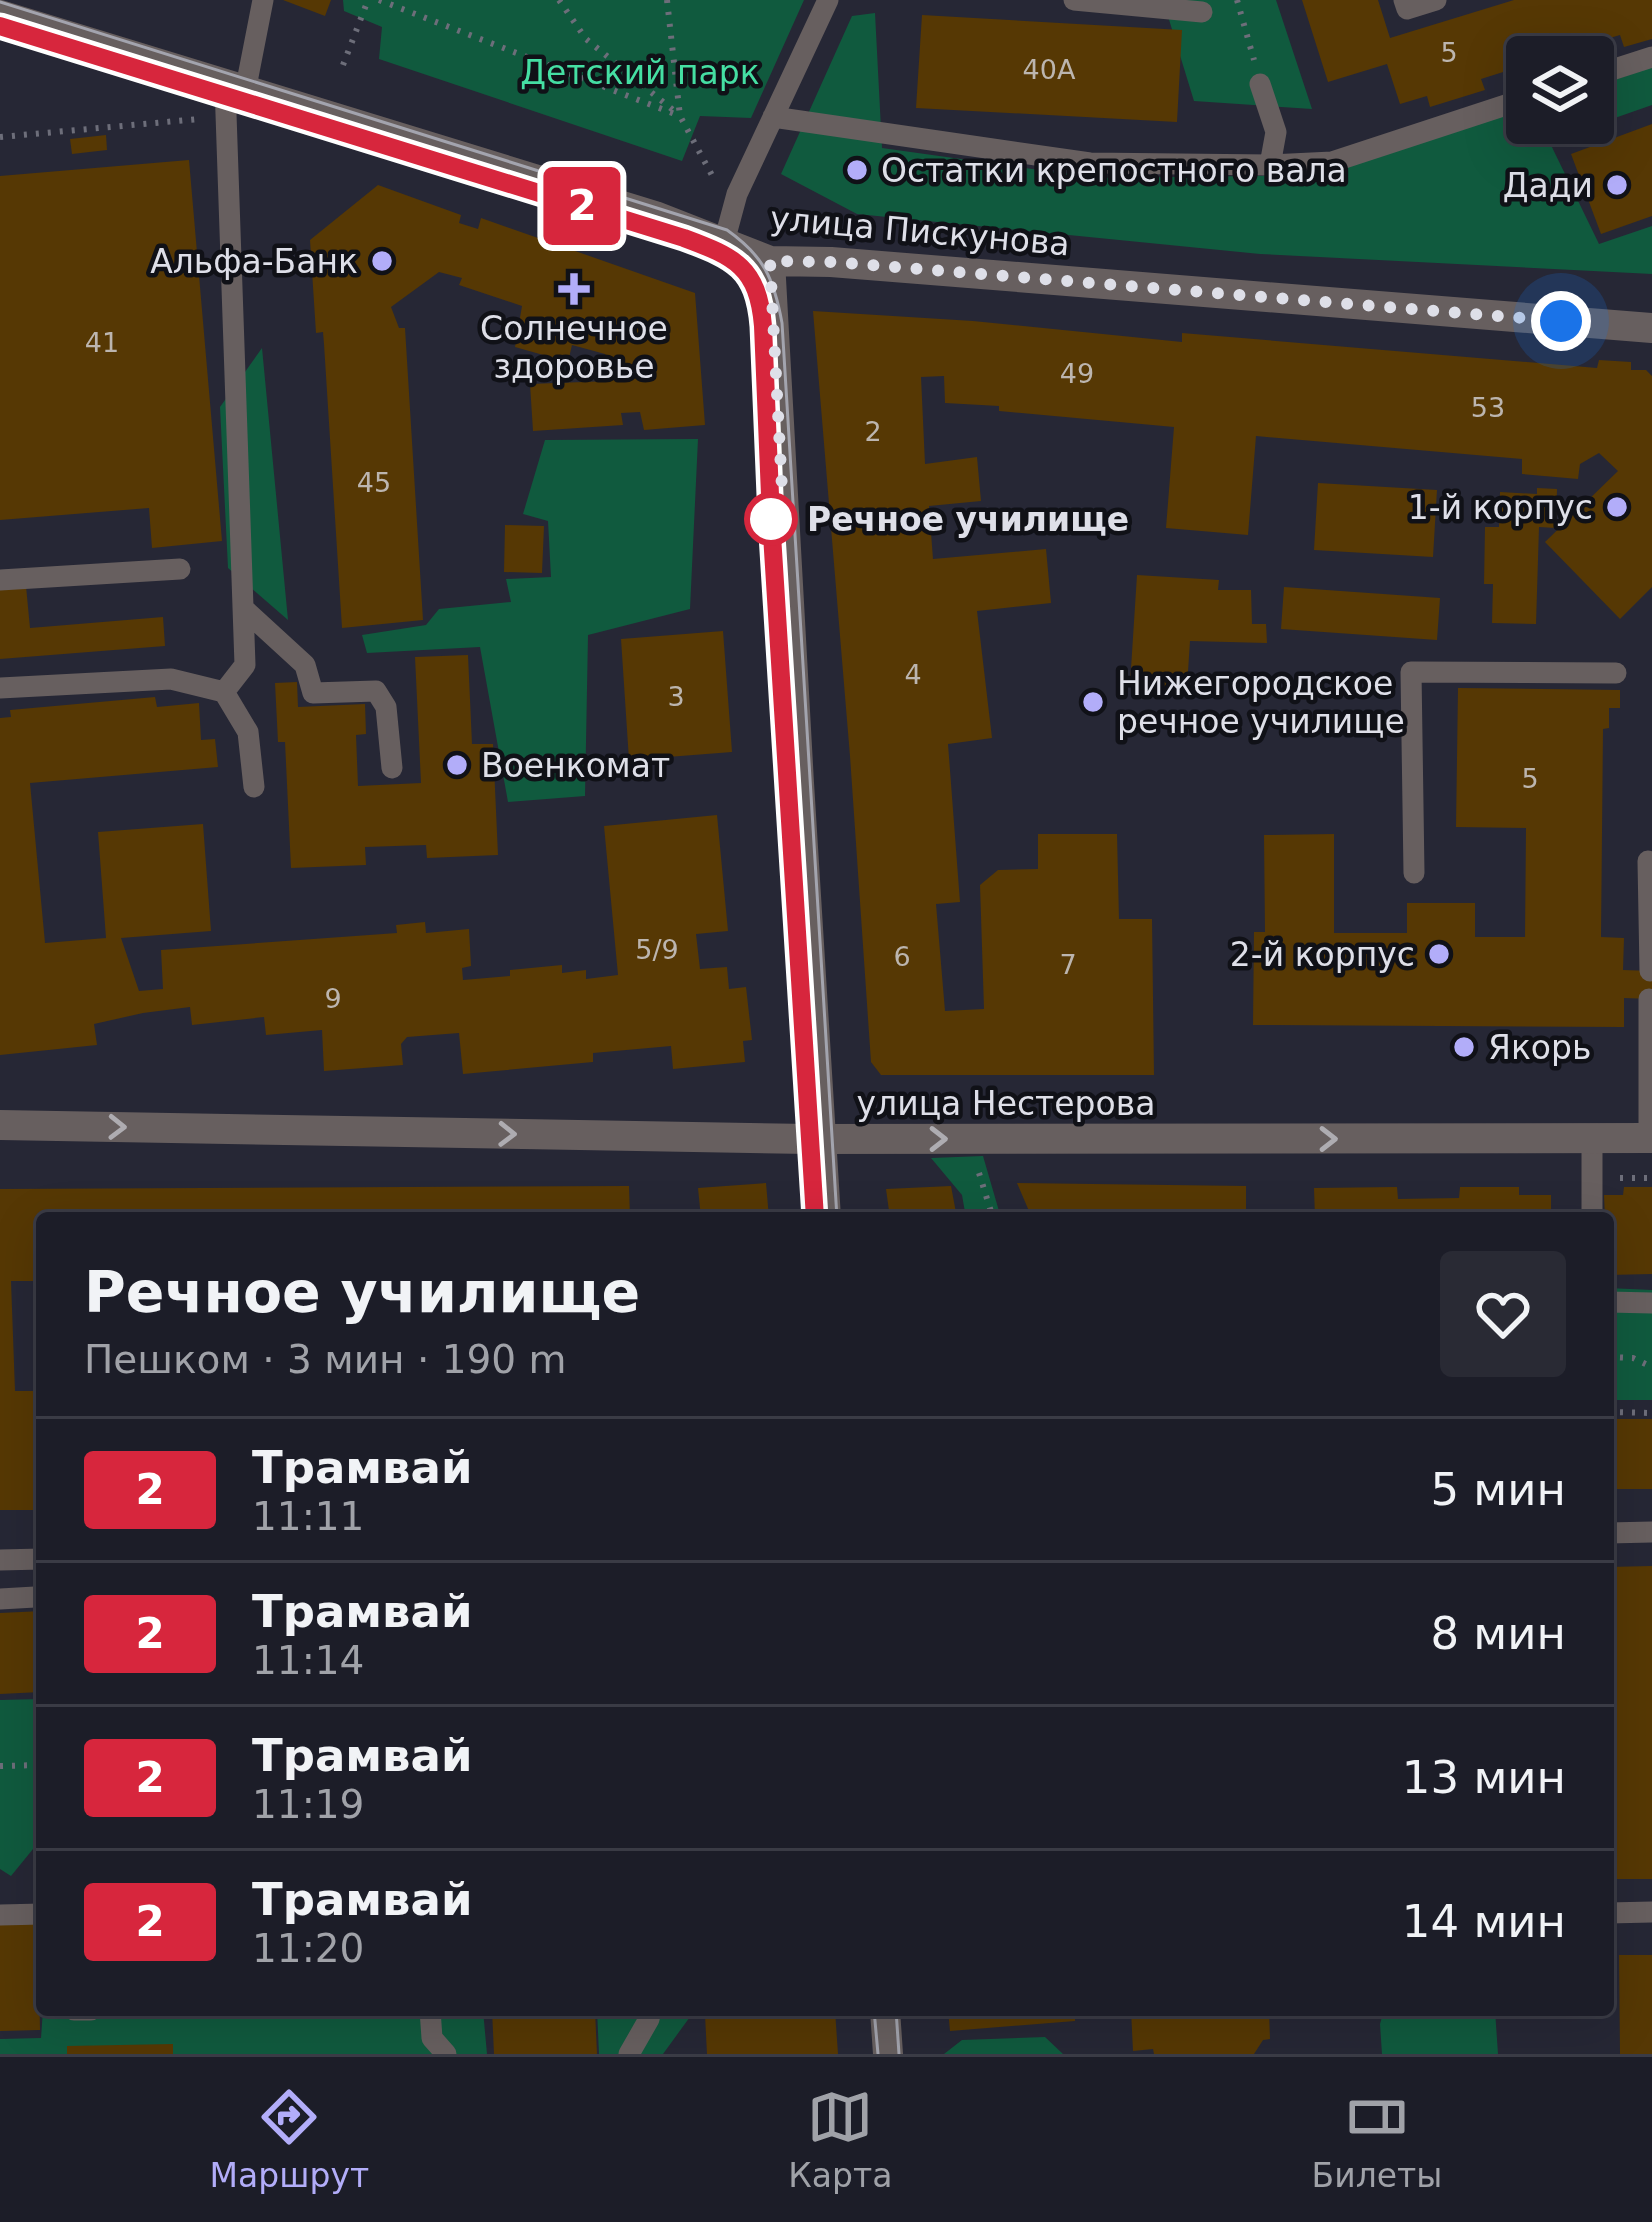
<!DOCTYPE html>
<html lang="ru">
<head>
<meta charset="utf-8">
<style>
  body { margin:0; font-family:"DejaVu Sans",sans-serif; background:#292a34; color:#f1f3f6; height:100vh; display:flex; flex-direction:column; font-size:45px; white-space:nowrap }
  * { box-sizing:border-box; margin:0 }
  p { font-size:39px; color:#a0a2a8 }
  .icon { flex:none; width:66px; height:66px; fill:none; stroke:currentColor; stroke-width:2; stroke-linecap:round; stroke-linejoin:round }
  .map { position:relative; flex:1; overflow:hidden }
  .sheet { position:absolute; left:36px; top:1212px; width:1578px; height:804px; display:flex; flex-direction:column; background:#1c1d28; border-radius:12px; box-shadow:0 12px 48px #0002,0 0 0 3px #3a3b45 }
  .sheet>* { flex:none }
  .badge { padding:0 24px; border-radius:9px; font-size:42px; line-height:78px }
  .buttons { position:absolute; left:1506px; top:36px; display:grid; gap:24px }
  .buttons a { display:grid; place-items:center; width:108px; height:108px; border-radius:12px; background:#1c1d28; box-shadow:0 12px 48px #0002,0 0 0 3px #3a3b45; font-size:60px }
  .you { position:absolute; width:60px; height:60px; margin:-30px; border:9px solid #fff; border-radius:50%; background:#1a73e8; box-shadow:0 0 0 18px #1a73e833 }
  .map>.badge { position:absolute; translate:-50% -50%; box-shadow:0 0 0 6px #fff }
  .round { display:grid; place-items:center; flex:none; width:126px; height:126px; border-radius:12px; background:#292a34 }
  .overview { display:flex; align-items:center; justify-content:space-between; height:204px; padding:0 48px }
  h1 { font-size:57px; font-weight:800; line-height:90px }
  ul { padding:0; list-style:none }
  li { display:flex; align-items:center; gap:36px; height:144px; padding:0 48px; border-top:3px solid #3a3b45 }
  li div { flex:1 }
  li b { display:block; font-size:45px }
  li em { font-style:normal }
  li .badge { min-width:132px; font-weight:700; text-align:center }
  .dock { display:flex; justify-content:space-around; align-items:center; height:168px; border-top:3px solid #3a3b45; background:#1c1d28; font-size:33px; color:#a0a2a8 }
  .dock a { display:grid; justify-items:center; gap:6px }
  .dock .current { color:#b2adf9 }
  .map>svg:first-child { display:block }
</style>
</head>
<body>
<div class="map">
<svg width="1652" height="2054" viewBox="0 0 1652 2054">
  <rect width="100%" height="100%" fill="#262735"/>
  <!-- green -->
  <path fill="#105a3e" d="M 343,0 L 804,0 L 751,118 L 700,116 L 682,161 L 379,59 L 382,27 L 344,11 Z
    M 1163,0 L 1276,0 L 1312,109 L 1194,101 Z
    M 875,13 L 882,148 L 1097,178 L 1321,175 L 1527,108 L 1527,123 L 1593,123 L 1593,87 L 1652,67 L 1652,105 L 1549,141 L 1599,244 L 1652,226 L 1652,274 L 1260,254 L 857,214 L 781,174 L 852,16 Z
    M 262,348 L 288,620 L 228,568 L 220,407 Z
    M 698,439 L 690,609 L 588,635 L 585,796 L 508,802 L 480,647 L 367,653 L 362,635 L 426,625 L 439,609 L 511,602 L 506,579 L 551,577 L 548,521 L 523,514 L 545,440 Z
    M 983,1156 L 1001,1218 L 966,1218 L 962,1195 L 931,1158 Z
    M 1608,1288 L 1652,1290 L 1652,1400 L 1608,1400 Z
    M 42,1699 L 42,1838 L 11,1876 L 0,1869 L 0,1700 Z
    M 43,2010 L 483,2010 L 487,2054 L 0,2054 L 0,2039 L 41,2038 Z
    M 597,2010 L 695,2010 L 663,2054 L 599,2054 Z
    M 1384,2010 L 1495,2010 L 1498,2054 L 1382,2054 L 1380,2024 Z
    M 1045,2037 L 1063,2054 L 944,2054 L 962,2040 Z"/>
  <!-- building -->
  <path fill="#563804" d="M 283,0 L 331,0 L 325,16 Z
    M 1302,0 L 1378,0 L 1390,38 L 1514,0 L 1652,0 L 1652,39 L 1624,47 L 1620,35 L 1579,47 L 1582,57 L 1527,57 L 1527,77 L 1522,78 L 1519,67 L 1481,79 L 1485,90 L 1430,107 L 1427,96 L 1400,104 L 1387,64 L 1328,82 Z
    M 922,15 L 1182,30 L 1177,122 L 916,108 Z
    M 1652,124 L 1652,216 L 1601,234 L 1571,154 Z
    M 106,135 L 107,150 L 72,154 L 70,139 Z
    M 189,160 L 222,541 L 152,548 L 149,508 L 0,520 L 0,176 Z
    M 378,185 L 461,215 L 459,223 L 478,229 L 481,218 L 695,293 L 705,425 L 644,430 L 640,412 L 621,413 L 623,425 L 533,431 L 530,384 L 610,381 L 605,354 L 572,345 L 568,362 L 515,347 L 522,306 L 459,285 L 462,278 L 439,272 L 391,307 L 399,328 L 405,328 L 423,620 L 342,628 L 324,344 L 323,332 L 316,333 L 310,240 Z
    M 813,311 L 973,321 L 1182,342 L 1182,333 L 1597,368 L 1599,360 L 1631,362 L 1631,370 L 1646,370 L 1652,376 L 1652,587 L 1620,619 L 1545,542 L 1618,471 L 1599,453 L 1580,464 L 1578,479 L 1522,474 L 1522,459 L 1256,436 L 1248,535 L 1166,528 L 1174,427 L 999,411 L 999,406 L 945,403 L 944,376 L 921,377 L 925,464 L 977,457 L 981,501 L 929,506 L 933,559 L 1046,549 L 1051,603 L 977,611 L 992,738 L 948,744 L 960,902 L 936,904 L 945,1011 L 984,1009 L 980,885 L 998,870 L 1038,869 L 1038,834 L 1117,834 L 1119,919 L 1152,919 L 1154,1075 L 881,1075 L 871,1062 L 850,756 Z
    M 1318,483 L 1437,490 L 1433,557 L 1314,550 Z
    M 1537,488 L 1557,489 L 1556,528 L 1539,527 L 1536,624 L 1492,623 L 1493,584 L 1484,584 L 1485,527 L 1499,527 L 1500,492 L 1537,494 Z
    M 505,525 L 544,526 L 542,573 L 504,572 Z
    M 1137,575 L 1219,580 L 1218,590 L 1251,590 L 1252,624 L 1266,624 L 1267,643 L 1190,641 L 1187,687 L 1130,684 Z
    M 26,586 L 30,628 L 163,617 L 165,646 L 0,659 L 0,588 Z
    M 1284,587 L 1440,598 L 1437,640 L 1281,629 Z
    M 723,631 L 732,752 L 629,760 L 621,639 Z
    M 468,655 L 472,744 L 493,744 L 498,855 L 427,858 L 426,845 L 365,847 L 366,865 L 291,868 L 285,742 L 278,742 L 275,683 L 297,682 L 298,707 L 365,704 L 366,734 L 356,735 L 358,786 L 421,783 L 415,657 Z
    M 1458,688 L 1620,690 L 1620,708 L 1609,708 L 1609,728 L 1603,729 L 1601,937 L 1624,938 L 1623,970 L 1652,971 L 1652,999 L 1624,998 L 1624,1027 L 1253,1025 L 1254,932 L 1265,932 L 1264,835 L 1334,834 L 1334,933 L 1407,933 L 1407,903 L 1475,903 L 1475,937 L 1525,937 L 1526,828 L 1456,827 Z
    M 155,697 L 157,707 L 199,703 L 201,740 L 215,739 L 218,767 L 30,783 L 45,943 L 106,938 L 98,832 L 203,824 L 211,931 L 121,938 L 139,991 L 163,989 L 161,950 L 397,933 L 396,925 L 425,922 L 426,933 L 469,929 L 471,966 L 462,968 L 463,980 L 510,976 L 510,970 L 562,965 L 562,973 L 586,970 L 586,979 L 618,975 L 604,826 L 717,815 L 728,931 L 696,934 L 700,969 L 727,967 L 729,989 L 746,987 L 752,1040 L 743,1041 L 745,1062 L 673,1069 L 671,1046 L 593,1053 L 593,1062 L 463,1074 L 459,1033 L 407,1037 L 401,1044 L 403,1065 L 324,1071 L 322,1030 L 266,1035 L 264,1017 L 192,1025 L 190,1007 L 143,1013 L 94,1024 L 97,1045 L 0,1055 L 0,718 L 11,717 L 10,710 Z
    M 766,1183 L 769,1218 L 701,1218 L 698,1188 Z
    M 1017,1183 L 1246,1186 L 1246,1218 L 1029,1218 L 1029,1211 Z
    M 629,1186 L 630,1218 L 42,1218 L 42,1281 L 11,1281 L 15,1391 L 42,1391 L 42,1510 L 0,1510 L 0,1189 Z
    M 951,1186 L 957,1218 L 890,1218 L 886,1189 Z
    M 1397,1187 L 1398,1199 L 1459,1198 L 1460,1187 L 1519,1187 L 1519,1195 L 1551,1195 L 1551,1218 L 1315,1218 L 1314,1188 Z
    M 1624,1187 L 1652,1187 L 1652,1274 L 1608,1275 L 1608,1218 L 1605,1218 L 1604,1195 L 1623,1195 Z
    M 1608,1419 L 1652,1419 L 1652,1489 L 1608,1489 Z
    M 1652,1566 L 1652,1879 L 1610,1879 L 1608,1567 Z
    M 42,1611 L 42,1656 L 39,1656 L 41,1692 L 0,1694 L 0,1613 Z
    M 38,1920 L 40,2030 L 0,2031 L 0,1921 Z
    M 1619,1955 L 1652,1955 L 1652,2054 L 1620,2054 Z
    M 492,2010 L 595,2010 L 597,2054 L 494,2054 Z
    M 772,2010 L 835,2010 L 838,2054 L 707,2054 L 705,2015 Z
    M 948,2010 L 1075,2010 L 1075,2021 L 950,2031 Z
    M 1131,2010 L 1269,2010 L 1270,2039 L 1263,2040 L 1254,2054 L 1154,2054 L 1153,2049 L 1133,2051 Z
    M 173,2044 L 173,2054 L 67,2054 L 67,2046 Z"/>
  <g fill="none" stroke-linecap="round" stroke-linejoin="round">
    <!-- path -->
    <path stroke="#6d6e7a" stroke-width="6" stroke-dasharray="3 9" stroke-linecap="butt" d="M 379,0 L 680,116
      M 559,0 L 586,39 L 673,110
      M 667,0 L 680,116 L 714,179
      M 1237,0 L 1254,60
      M 343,65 L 368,0
      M 0,137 L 199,119
      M 979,1173 L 993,1218
      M 1620,1178 L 1652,1178
      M 1608,1357 L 1633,1358 L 1652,1367
      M 1608,1412 L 1652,1413
      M 0,1766 L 42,1765"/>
    <!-- service -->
    <path stroke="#675f5f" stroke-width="21" d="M 1074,0 L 1202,12
      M 1404,0 L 1407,9 L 1436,0
      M 1593,76 L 1652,57
      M 1260,84 L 1276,132 L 1270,165
      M 245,92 L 263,0
      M 773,117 L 1090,163 L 1270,165 L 1332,162 L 1527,98
      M 724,242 L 737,194 L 828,0
      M 0,580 L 180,569
      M 244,609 L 305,665 L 313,693 L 376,691 L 386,707 L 392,768
      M 0,688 L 171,679 L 224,692 L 248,732 L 254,787
      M 224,692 L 245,665 L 225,85
      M 1648,861 L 1650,971
      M 1414,873 L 1411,672 L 1616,673
      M 1649,1138 L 1649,999
      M 1592,1218 L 1592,1138
      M 1608,1302 L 1652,1303
      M 1608,1533 L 1652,1532
      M 0,1560 L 42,1559
      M 0,1599 L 35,1597
      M 1608,1913 L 1652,1912
      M 0,1915 L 42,1914
      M 74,2010 L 91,2010
      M 430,2010 L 432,2038 L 446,2054
      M 629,2054 L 649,2019 L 651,2010"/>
    <!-- minor -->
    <path stroke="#675f5f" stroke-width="30" d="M 0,1125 L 809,1139 L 1652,1138"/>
    <!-- tertiary -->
    <path stroke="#675f5f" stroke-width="30" d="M 0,15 L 655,216 L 770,261 L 831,262 L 1652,328
      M 770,261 L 799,783 L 826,1218
      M 885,2010 L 888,2054"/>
    <!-- tram -->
    <path stroke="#a3a4ae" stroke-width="3" d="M 0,2 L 727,230 C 764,256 774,279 782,323 L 837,1218
      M 0,26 L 684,237 C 734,257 758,267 763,325 L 771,519 L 815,1218
      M 874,2010 L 878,2054
      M 896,2010 L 899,2054"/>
  </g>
  <!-- one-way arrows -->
  <defs><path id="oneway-chevron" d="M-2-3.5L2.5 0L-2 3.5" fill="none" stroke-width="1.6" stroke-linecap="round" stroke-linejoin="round" transform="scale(3)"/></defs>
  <g stroke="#aeacb1">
    <use href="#oneway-chevron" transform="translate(117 1127) rotate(1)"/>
    <use href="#oneway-chevron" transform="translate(507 1134) rotate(1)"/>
    <use href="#oneway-chevron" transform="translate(938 1139)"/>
    <use href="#oneway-chevron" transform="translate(1328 1139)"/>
  </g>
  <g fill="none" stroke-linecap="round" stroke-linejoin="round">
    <defs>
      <path id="line" d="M 0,26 L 684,238 C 735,257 758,267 763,326 L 771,519 L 815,1218"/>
    </defs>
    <!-- line casing -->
    <use href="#line" stroke="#fff" stroke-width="27"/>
    <!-- line -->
    <use href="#line" stroke="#d7263d" stroke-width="18"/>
    <!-- walk -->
    <path stroke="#dedfe8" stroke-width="12" stroke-dasharray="0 21.6" d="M 771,519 L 783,508 L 770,261 L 832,262 L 1561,321"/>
  </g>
  <!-- markers -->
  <g fill="#b2adf9" stroke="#101117" stroke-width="4.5">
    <circle cx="857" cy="170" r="12"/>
    <circle cx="1617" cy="185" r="12"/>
    <circle cx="382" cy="261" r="12"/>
    <path d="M568 271h12v12h12v12h-12v12h-12v-12h-12v-12h12z"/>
    <circle cx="1617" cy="507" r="12"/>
    <circle cx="1093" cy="702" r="12"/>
    <circle cx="457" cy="765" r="12"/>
    <circle cx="1439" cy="954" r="12"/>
    <circle cx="1464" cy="1047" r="12"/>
  </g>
  <circle fill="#fff" stroke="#d7263d" stroke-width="6" cx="771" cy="519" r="24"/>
  <g text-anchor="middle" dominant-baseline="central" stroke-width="9" stroke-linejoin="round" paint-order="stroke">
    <!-- number labels -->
    <g font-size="27" fill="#bcb5af">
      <text x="1449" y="52">5</text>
      <text x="1049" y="69">40А</text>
      <text x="102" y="342">41</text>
      <text x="1077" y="373">49</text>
      <text x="1488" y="407">53</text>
      <text x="873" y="431">2</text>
      <text x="374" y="482">45</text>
      <text x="913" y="674">4</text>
      <text x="676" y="696">3</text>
      <text x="1530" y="778">5</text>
      <text x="657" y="949">5/9</text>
      <text x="902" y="956">6</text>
      <text x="1068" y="964">7</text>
      <text x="333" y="998">9</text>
    </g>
    <!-- park labels -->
    <g font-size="33" fill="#45dfa3" stroke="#101117">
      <text x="640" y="72">Детский парк</text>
    </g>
    <!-- poi labels -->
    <g font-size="33" fill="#dedfe8" stroke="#101117" text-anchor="start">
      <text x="881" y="170">Остатки крепостного вала</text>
      <text x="1593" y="185" text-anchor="end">Дади</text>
      <text x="358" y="261" text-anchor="end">Альфа-Банк</text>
      <text x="574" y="328" text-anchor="middle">Солнечное<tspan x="574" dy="38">здоровье</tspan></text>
      <text x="1593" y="507" text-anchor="end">1-й корпус</text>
      <text x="1117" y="683">Нижегородское<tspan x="1117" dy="38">речное училище</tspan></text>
      <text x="481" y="765">Военкомат</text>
      <text x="1415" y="954" text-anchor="end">2-й корпус</text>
      <text x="1488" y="1047">Якорь</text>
    </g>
    <!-- street labels -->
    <g font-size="33" fill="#dedfe8" stroke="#101117">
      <text transform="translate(920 231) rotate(5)">улица Пискунова</text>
      <text x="1006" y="1103">улица Нестерова</text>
    </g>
    <!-- stop labels -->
    <g font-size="33" font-weight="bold" fill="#dedfe8" stroke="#101117" text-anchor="start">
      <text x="807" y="519">Речное училище</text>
    </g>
  </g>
</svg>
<div class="buttons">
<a><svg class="icon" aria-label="layers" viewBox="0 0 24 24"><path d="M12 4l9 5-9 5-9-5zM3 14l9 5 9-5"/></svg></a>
</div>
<div class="you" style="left:1561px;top:321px"></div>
<b class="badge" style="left:582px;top:206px;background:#d7263d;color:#fff">2</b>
<section class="sheet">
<div class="overview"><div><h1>Речное училище</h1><p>Пешком · 3 мин · 190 m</p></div><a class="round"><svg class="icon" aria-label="heart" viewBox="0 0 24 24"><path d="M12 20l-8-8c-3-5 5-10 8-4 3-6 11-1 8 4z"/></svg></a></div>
<ul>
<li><span class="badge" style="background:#d7263d;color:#fff">2</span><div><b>Трамвай</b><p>11:11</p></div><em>5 мин</em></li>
<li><span class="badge" style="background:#d7263d;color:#fff">2</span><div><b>Трамвай</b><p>11:14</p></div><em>8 мин</em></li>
<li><span class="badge" style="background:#d7263d;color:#fff">2</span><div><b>Трамвай</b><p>11:19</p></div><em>13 мин</em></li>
<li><span class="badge" style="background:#d7263d;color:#fff">2</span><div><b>Трамвай</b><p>11:20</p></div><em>14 мин</em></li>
</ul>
</section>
</div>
<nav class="dock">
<a class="current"><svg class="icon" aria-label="directions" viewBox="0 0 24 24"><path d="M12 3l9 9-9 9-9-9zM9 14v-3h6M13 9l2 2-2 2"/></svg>Маршрут</a>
<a><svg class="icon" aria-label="map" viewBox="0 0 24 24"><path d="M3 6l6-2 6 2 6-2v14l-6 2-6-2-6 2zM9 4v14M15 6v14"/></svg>Карта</a>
<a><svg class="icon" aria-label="tickets" viewBox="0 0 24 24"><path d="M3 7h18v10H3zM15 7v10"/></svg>Билеты</a>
</nav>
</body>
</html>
